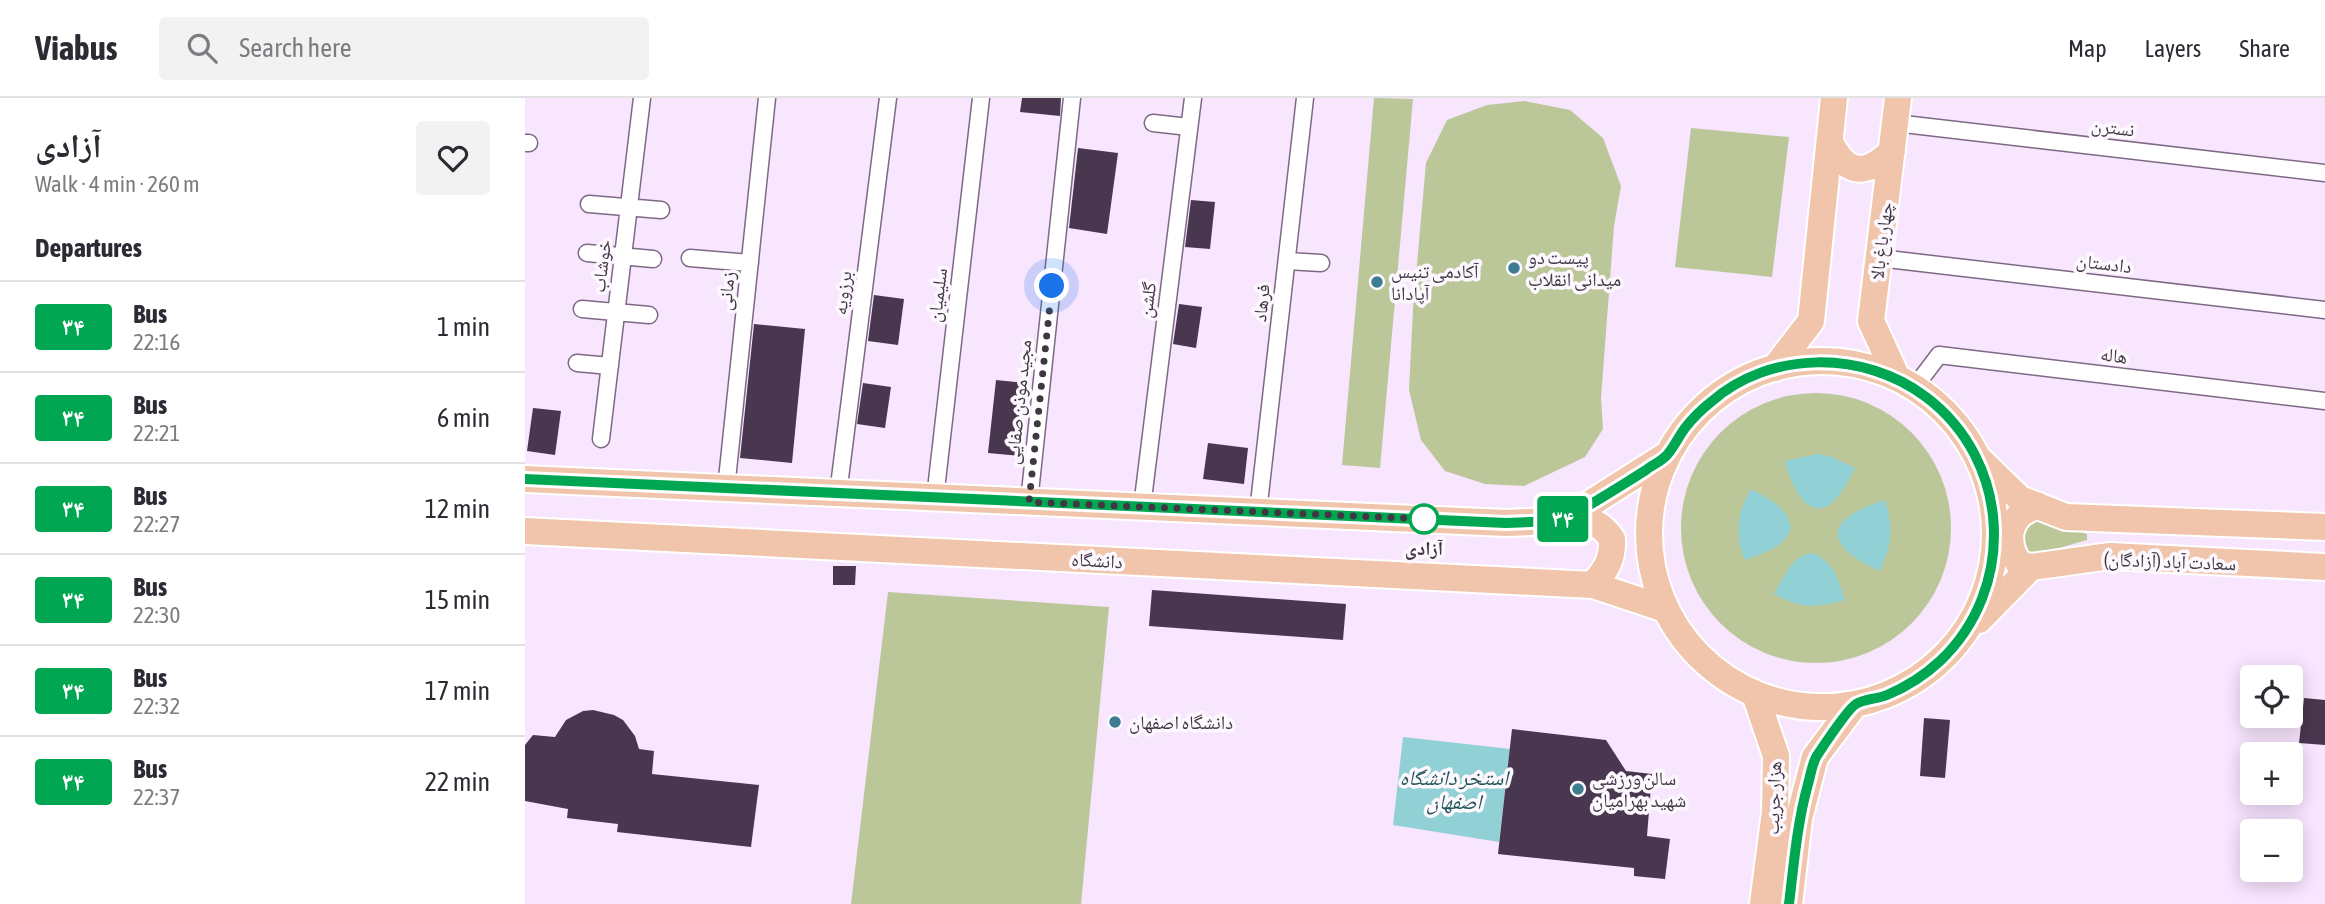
<!DOCTYPE html>
<html lang="en">
<head>
<meta charset="utf-8">
<style>
  body { margin:0; font-family:"Asap Condensed","Noto Naskh Arabic",sans-serif; background:#f2f2f3; color:#2b2b33; height:100vh; display:flex; flex-direction:column; font-size:26px; white-space:nowrap }
  * { box-sizing:border-box; margin:0 }
  p { font-size:23px; color:#7c7c81 }
  .icon { flex:none; width:38px; height:38px; fill:none; stroke:currentColor; stroke-width:2; stroke-linecap:round; stroke-linejoin:round }
  .map { position:relative; flex:1; overflow:hidden }
  .side { display:flex; flex-direction:column; background:#fff; width:525px }
  .side>* { flex:none }
  .badge { padding:0 14px; border-radius:5px; font-size:24px; line-height:46px }
  .controls { position:absolute; left:1715px; top:567px; display:grid; gap:14px }
  .controls a { display:grid; place-items:center; width:63px; height:63px; border-radius:7px; background:#fff; box-shadow:0 4px 18px #0003; font-size:35px }
  .you { position:absolute; width:35px; height:35px; margin:-18px; border:5px solid #fff; border-radius:50%; background:#1a73e8; box-shadow:0 0 0 10px #1a73e833 }
  .map>.badge { position:absolute; translate:-50% -50%; box-shadow:0 0 0 4px #fff }
  h2 { padding:0 35px; font-size:26px; line-height:63px }
  .round { display:grid; place-items:center; flex:none; width:74px; height:74px; border-radius:7px; background:#f2f2f3 }
  .head { display:flex; align-items:center; justify-content:space-between; height:119px; padding:0 35px }
  h1 { font-size:33px; font-weight:800; line-height:52px }
  ul { padding:0; list-style:none }
  li { display:flex; align-items:center; gap:21px; height:91px; padding:0 35px; border-top:2px solid #e1e1e2 }
  li div { flex:1 }
  li b { display:block; font-size:26px }
  li em { font-style:normal }
  li .badge { min-width:77px; font-weight:700; text-align:center }
  header { display:flex; align-items:center; gap:42px; box-sizing:border-box; height:98px; padding:0 35px; background:#fff; border-bottom:2px solid #e1e1e2 }
  header strong { font-size:33px }
  nav { display:flex; gap:38px; margin-inline-start:auto; font-size:24px }
  .search { width:490px; height:63px; background:#f2f2f3; display:flex; align-items:center; gap:18px; box-sizing:border-box; padding:0 24px; border-radius:7px; color:#7c7c81; font-size:26px }
  main { display:flex; flex:1; min-height:0 }
  .map>svg:first-child { display:block }
</style>
</head>
<body>
<header>
<strong>Viabus</strong>
<div class="search"><svg class="icon" aria-label="search" viewBox="0 0 24 24"><circle cx="10" cy="10" r="6"/><path d="M15 15l6 6"/></svg>Search here</div>
<nav><a>Map</a><a>Layers</a><a>Share</a></nav>
</header>
<main>
<section class="side">
<div class="head"><div><h1>آزادی</h1><p>Walk · 4 min · 260 m</p></div><a class="round"><svg class="icon" aria-label="heart" viewBox="0 0 24 24"><path d="M12 20l-8-8c-3-5 5-10 8-4 3-6 11-1 8 4z"/></svg></a></div>
<h2>Departures</h2>
<ul>
<li><span class="badge" style="background:#00a651;color:#fff">۳۴</span><div><b>Bus</b><p>22:16</p></div><em>1 min</em></li>
<li><span class="badge" style="background:#00a651;color:#fff">۳۴</span><div><b>Bus</b><p>22:21</p></div><em>6 min</em></li>
<li><span class="badge" style="background:#00a651;color:#fff">۳۴</span><div><b>Bus</b><p>22:27</p></div><em>12 min</em></li>
<li><span class="badge" style="background:#00a651;color:#fff">۳۴</span><div><b>Bus</b><p>22:30</p></div><em>15 min</em></li>
<li><span class="badge" style="background:#00a651;color:#fff">۳۴</span><div><b>Bus</b><p>22:32</p></div><em>17 min</em></li>
<li><span class="badge" style="background:#00a651;color:#fff">۳۴</span><div><b>Bus</b><p>22:37</p></div><em>22 min</em></li>
</ul>
</section>
<div class="map">
<svg width="1800" height="806" viewBox="0 0 1800 806">
  <rect width="100%" height="100%" fill="#f8e5fe"/>
  <!-- green -->
  <path fill="#bcc799" d="M 849,0 L 888,1 L 855,370 L 817,367 Z
    M 999,3 L 1045,12 L 1078,40 L 1096,88 L 1089,128 L 1076,300 L 1078,331 L 1060,359 L 999,388 L 960,386 L 920,373 L 896,342 L 884,292 L 888,211 L 901,65 L 922,22 L 962,7 Z
    M 1166,30 L 1264,39 L 1247,179 L 1150,169 Z
    M1156 430a135 135 0 1 1 270 0a135 135 0 1 1-270 0Z
    M 1509,418 L 1562,436 L 1562,442 L 1506,458 C 1496,443 1498,432 1509,418 Z
    M 363,494 L 584,509 L 556,806 L 326,806 Z"/>
  <!-- water -->
  <path fill="#91d1d5" d="M 1292,356 L 1305,358 L 1330,370 C 1324,381 1318,394 1309,403 C 1282,428 1265,383 1260,363 Z
    M 1226,391 C 1243,401 1263,408 1266,430 C 1259,450 1239,455 1220,462 C 1209,436 1212,415 1226,391 Z
    M 1360,402 C 1368,429 1368,448 1354,473 C 1343,467 1330,461 1321,452 C 1294,425 1341,408 1360,402 Z
    M 1287,455 C 1308,462 1314,482 1320,502 C 1291,510 1276,511 1249,496 C 1259,480 1266,458 1287,455 Z
    M 878,639 L 985,651 L 974,744 L 868,727 Z"/>
  <!-- building -->
  <path fill="#49364f" d="M 497,0 L 536,0 L 535,18 L 495,14 Z
    M 553,50 L 593,55 L 582,136 L 544,130 Z
    M 666,102 L 690,104 L 685,151 L 660,149 Z
    M 349,197 L 379,201 L 373,247 L 343,243 Z
    M 654,206 L 677,209 L 671,250 L 648,246 Z
    M 229,226 L 280,231 L 267,365 L 215,360 Z
    M 471,282 L 502,285 L 495,358 L 463,355 Z
    M 338,285 L 366,289 L 360,330 L 332,326 Z
    M 8,310 L 36,313 L 30,357 L 2,353 Z
    M 683,345 L 723,350 L 719,386 L 678,381 Z
    M 308,468 L 331,468 L 330,487 L 308,487 Z
    M 627,492 L 821,506 L 818,542 L 624,528 Z
    M 1779,600 L 1800,602 L 1800,647 L 1774,645 Z
    M 68,612 L 89,617 L 98,622 L 110,638 L 114,651 L 129,653 L 127,676 L 234,687 L 226,749 L 92,734 L 93,726 L 42,720 L 43,711 L 0,703 L 0,647 L 8,637 L 30,639 L 41,622 L 58,613 Z
    M 1399,620 L 1425,622 L 1420,680 L 1395,678 Z
    M 987,631 L 1081,642 L 1101,673 L 1127,676 L 1122,738 L 1145,741 L 1140,781 L 1109,778 L 1109,770 L 973,756 Z"/>
  <g fill="none" stroke-linecap="round" stroke-linejoin="round">
    <defs>
      <path id="street" d="M 628,25 L 664,29
        M 1370,25 L 1800,75
        M 0,45 L 4,45
        M 64,106 L 136,112
        M 62,155 L 128,161
        M 165,160 L 225,165
        M 1354,160 L 1800,212
        M 762,163 L 796,165
        M 57,211 L 124,217
        M 52,265 L 85,268
        M 1389,290 L 1414,257 L 1800,303
        M 76,341 L 117,0
        M 201,391 L 242,0
        M 313,396 L 363,0
        M 410,400 L 456,0
        M 504,404 L 547,0
        M 617,409 L 668,0
        M 733,414 L 780,0"/>
      <path id="primary" d="M 1305,44 C 1322,78 1341,78 1367,53
        M1124 436a173 173 0 1 1 346 0a173 173 0 1 1-346 0Z
        M 1250,270 L 1286,223 L 1309,0
        M 1372,280 L 1346,223 L 1373,0
        M 1456,363 L 1495,401 L 1541,419 L 1800,429
        M 0,381 L 981,425 L 1027,423 L 1044,419 L 1142,357
        M 1044,419 C 1063,420 1076,425 1087,441 C 1088,461 1081,472 1068,487
        M 0,433 L 1068,487 L 1140,511
        M 1506,469 L 1494,466 C 1485,452 1480,434 1493,419 C 1497,414 1506,410 1512,407
        M 1454,522 L 1506,469 L 1585,458 L 1800,469
        M 1230,596 L 1251,658 L 1250,714 L 1238,806
        M 1264,806 L 1274,720 L 1290,659 L 1330,606"/>
    </defs>
    <!-- street casing -->
    <use href="#street" stroke="#7e6984" stroke-width="19"/>
    <!-- primary casing -->
    <use href="#primary" stroke="#fff" stroke-width="30"/>
    <!-- street -->
    <use href="#street" stroke="#fff" stroke-width="16"/>
    <!-- primary -->
    <use href="#primary" stroke="#f0c5ab" stroke-width="26"/>
  </g>
  <g fill="none" stroke-linecap="round" stroke-linejoin="round">
    <defs>
      <path id="line" d="M 0,381 L 981,425 L 1027,423 L 1044,419 C 1070,404 1096,388 1121,372 C 1127,367 1137,363 1142,357 C 1149,349 1154,338 1160,330 C 1167,321 1177,311 1186,304 C 1245,252 1339,252 1401,299 C 1486,363 1492,490 1415,563 C 1400,577 1381,589 1362,597 C 1352,601 1340,601 1331,606 C 1324,610 1299,647 1293,656 C 1287,664 1286,676 1283,686 C 1272,726 1269,765 1264,806"/>
    </defs>
    <!-- line casing -->
    <use href="#line" stroke="#fff" stroke-width="16"/>
    <!-- line -->
    <use href="#line" stroke="#00a651" stroke-width="10"/>
    <!-- walk -->
    <path stroke="#403743" stroke-width="7" stroke-dasharray="0 12.6" d="M 527,188 L 504,404 L 899,421"/>
  </g>
  <!-- markers -->
  <g fill="#3e7c91" stroke="#fdf8fe" stroke-width="2.5">
    <circle cx="989" cy="170" r="7"/>
    <circle cx="852" cy="184" r="7"/>
    <circle cx="590" cy="624" r="7"/>
    <circle cx="1053" cy="691" r="7"/>
  </g>
  <circle fill="#fff" stroke="#00a651" stroke-width="3.5" cx="899" cy="421" r="14"/>
  <g text-anchor="middle" dominant-baseline="central" stroke-width="7" stroke-linejoin="round" paint-order="stroke">
    <!-- street labels -->
    <g font-size="19" fill="#403743" stroke="#fdf8fe">
      <text transform="translate(1588 29) rotate(7)">نسترن</text>
      <text transform="translate(1356 143) rotate(-83)">چهار باغ بالا</text>
      <text transform="translate(1579 165) rotate(7)">دادستان</text>
      <text transform="translate(76 168) rotate(-83)">خوشاب</text>
      <text transform="translate(201 193) rotate(-84)">زمانی</text>
      <text transform="translate(317 195) rotate(-83)">برزویه</text>
      <text transform="translate(412 197) rotate(-83)">سلیمیان</text>
      <text transform="translate(622 202) rotate(-83)">گلشن</text>
      <text transform="translate(736 205) rotate(-84)">فرهاد</text>
      <text transform="translate(1589 257) rotate(7)">هاله</text>
      <text transform="translate(493 304) rotate(-84)">مجید موذن صفایی</text>
      <text transform="translate(572 462) rotate(3)">دانشگاه</text>
      <text transform="translate(1645 463) rotate(2)">سعادت آباد (آزادگان)</text>
      <text transform="translate(1248 700) rotate(-88)">هزار جریب</text>
    </g>
    <!-- poi labels -->
    <g font-size="19" fill="#403743" stroke="#fdf8fe" text-anchor="start">
      <text x="1003" y="159">پیست دو<tspan x="1003" dy="22">میدانی انقلاب</tspan></text>
      <text x="866" y="173">آکادمی تنیس<tspan x="866" dy="22">آپادانا</tspan></text>
      <text x="604" y="624">دانشگاه اصفهان</text>
      <text x="1067" y="680">سالن ورزشی<tspan x="1067" dy="22">شهید بهرامیان</tspan></text>
    </g>
    <!-- stop labels -->
    <g font-size="19" font-weight="bold" fill="#403743" stroke="#fdf8fe">
      <text x="899" y="450">آزادی</text>
    </g>
    <!-- water labels -->
    <g font-size="21" font-style="italic" fill="#1f5559" stroke="#fdf8fe">
      <text x="929" y="679">استخر دانشگاه<tspan x="929" dy="24">اصفهان</tspan></text>
    </g>
  </g>
</svg>
<div class="controls">
<a><svg class="icon" aria-label="locate" viewBox="0 0 24 24"><circle cx="12" cy="12" r="6"/><path d="M12 2v4M12 18v4M2 12h4M18 12h4"/></svg></a>
<a>+</a>
<a>−</a>
</div>
<div class="you" style="left:527px;top:188px"></div>
<b class="badge" style="left:1038px;top:421px;background:#00a651;color:#fff">۳۴</b>
</div>
</main>
</body>
</html>
